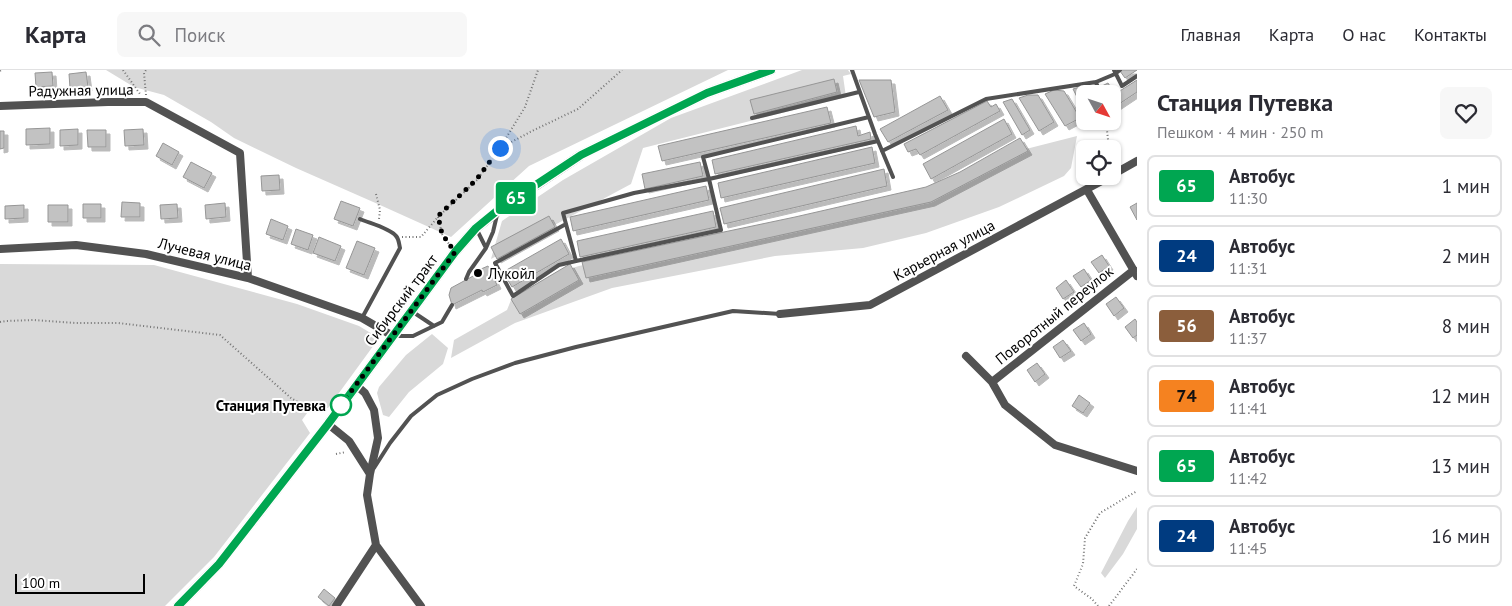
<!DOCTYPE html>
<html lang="ru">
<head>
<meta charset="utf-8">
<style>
  body { margin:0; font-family:"PT Sans",sans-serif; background:#f7f7f7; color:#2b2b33; height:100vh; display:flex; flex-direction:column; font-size:19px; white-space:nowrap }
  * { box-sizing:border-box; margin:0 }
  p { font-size:16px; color:#7c7c81 }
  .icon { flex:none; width:28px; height:28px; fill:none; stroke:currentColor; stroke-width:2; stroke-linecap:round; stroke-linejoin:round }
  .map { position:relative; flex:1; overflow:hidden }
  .sheet { display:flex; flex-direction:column; background:#fff; width:375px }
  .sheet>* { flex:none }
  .badge { padding:0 10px; border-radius:4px; font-size:18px; line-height:32px }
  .needle { width:32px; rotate:130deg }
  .tools { position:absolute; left:1076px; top:15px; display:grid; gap:10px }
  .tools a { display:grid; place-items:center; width:45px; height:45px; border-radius:8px; background:#fff; box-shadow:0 1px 4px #0004; font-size:25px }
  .scale { position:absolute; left:15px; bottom:12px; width:130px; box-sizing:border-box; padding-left:5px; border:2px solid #000; border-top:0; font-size:14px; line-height:18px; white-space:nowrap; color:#000; -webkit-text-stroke:4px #fff; paint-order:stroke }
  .you { position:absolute; width:25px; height:25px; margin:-12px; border:4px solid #fff; border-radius:50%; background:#1a73e8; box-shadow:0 0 0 8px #1a73e833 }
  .map>.badge { position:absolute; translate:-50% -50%; box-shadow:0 0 0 2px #fff }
  .round { display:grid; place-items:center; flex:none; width:52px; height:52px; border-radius:8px; background:#f7f7f7 }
  .headline { display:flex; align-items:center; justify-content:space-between; height:85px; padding:0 20px }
  h1 { font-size:24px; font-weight:700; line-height:38px }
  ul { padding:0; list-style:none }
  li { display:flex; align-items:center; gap:15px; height:62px; margin:0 10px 8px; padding:0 10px; border:2px solid #e1e1e2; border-radius:8px }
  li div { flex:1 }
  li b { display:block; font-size:19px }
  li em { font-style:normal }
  li .badge { min-width:55px; font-weight:700; text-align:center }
  header { display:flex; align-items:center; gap:30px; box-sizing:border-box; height:70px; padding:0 25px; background:#fff; border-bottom:1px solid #e1e1e2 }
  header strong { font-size:24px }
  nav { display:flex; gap:28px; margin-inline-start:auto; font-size:18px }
  .search { width:350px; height:45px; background:#f7f7f7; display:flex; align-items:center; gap:12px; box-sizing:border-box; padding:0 18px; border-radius:8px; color:#7c7c81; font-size:19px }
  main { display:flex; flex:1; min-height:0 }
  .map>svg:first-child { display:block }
</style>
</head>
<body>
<header>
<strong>Карта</strong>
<div class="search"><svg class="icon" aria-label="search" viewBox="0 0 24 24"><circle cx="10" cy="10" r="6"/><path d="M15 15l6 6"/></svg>Поиск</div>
<nav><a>Главная</a><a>Карта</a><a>О нас</a><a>Контакты</a></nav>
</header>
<main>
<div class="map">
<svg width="1137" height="536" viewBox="0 0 1137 536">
  <defs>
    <filter id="shadow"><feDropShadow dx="4" dy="4" stdDeviation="0" flood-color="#0004"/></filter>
  </defs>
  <rect width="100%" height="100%" fill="#fff"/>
  <!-- green -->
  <path fill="#d9d9d9" d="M 106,0 L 728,0 L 529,96 L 451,167 L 380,135 L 296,98 L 234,68 L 211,52 L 164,25 L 134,17 Z
    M 802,0 L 848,0 L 851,4 L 843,6 L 846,27 L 643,78 L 631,114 L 491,189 L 502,151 L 563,110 L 671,48 Z
    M 1077,66 L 1071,98 L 1064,106 L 999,137 L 926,163 L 863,178 L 775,186 L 612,218 L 515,253 L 451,288 L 454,270 L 507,240 L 511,230 L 555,203 L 579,196 L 708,169 L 901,133 L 1026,79 Z
    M 0,194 L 154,195 L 297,234 L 359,256 L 379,268 L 328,338 L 313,335 L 302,350 L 310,363 L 214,487 L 165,536 L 0,536 Z
    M 432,264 L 448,278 L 443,294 L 409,322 L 389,347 L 383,345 L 377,323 L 379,317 L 406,285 Z
    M 1137,437 L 1137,459 L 1123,484 L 1105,508 L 1101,503 L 1128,451 Z"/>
  <!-- building -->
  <path fill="#c2c2c2" stroke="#969696" filter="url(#shadow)" d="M 1122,0 L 1137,0 L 1125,8 L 1120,1 Z
    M 52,2 L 53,16 L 36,17 L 35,3 Z
    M 86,2 L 88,17 L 70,18 L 69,4 Z
    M 834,9 L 837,22 L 754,44 L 750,30 Z
    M 859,10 L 891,10 L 895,42 L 874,47 Z
    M 1137,10 L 1137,22 L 1113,38 L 1112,24 L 1105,24 L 1100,17 L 1108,13 L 1115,24 Z
    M 1080,17 L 1090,17 L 1094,24 L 1085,24 L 1085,43 L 1073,19 Z
    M 1054,20 L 1064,21 L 1080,48 L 1065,56 L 1045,24 Z
    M 1028,25 L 1038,25 L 1054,52 L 1039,61 L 1019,28 Z
    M 940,26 L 948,40 L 888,72 L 880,59 Z
    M 1012,29 L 1030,60 L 1022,65 L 1003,32 Z
    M 987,31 L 991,37 L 996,34 L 1000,41 L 920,85 L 916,79 L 908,82 L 904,74 Z
    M 827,37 L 831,53 L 662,91 L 658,76 Z
    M 1004,49 L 1012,64 L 931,109 L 923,94 Z
    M 856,56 L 858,66 L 870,62 L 871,69 L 715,104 L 712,90 Z
    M 50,58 L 50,74 L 26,75 L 26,59 Z
    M 78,59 L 78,75 L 60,76 L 60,60 Z
    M 143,59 L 144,75 L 125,76 L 124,60 Z
    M 87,60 L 106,60 L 106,77 L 88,77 Z
    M 0,61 L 4,61 L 4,78 L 0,79 Z
    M 1020,68 L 1028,81 L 931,132 L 586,208 L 582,192 L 795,147 L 926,117 L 960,102 Z
    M 163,73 L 179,82 L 172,95 L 156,86 Z
    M 872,77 L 875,93 L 721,128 L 718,113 Z
    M 191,92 L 212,103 L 204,118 L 183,107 Z
    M 700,92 L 703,106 L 645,119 L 642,104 Z
    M 884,99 L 887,116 L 724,154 L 720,138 Z
    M 279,105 L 280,120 L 262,121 L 261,106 Z
    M 706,116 L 709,130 L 573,161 L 570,147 Z
    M 341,131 L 360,138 L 353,156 L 334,149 Z
    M 122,132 L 140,133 L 140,147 L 121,147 Z
    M 225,133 L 226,147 L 206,149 L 205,135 Z
    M 1137,133 L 1137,150 L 1130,137 Z
    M 83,134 L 101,134 L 101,148 L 83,148 Z
    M 177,134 L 178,148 L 161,149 L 160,135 Z
    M 24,135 L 24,148 L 5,149 L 5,136 Z
    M 48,135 L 68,135 L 68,152 L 48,152 Z
    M 713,141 L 716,157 L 580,187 L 577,171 Z
    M 549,146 L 555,157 L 497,189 L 491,177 Z
    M 271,149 L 288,156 L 283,170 L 266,164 Z
    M 296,159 L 313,165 L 308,180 L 291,174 Z
    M 319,167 L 341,176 L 335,191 L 313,183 Z
    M 561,169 L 569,184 L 512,217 L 503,202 Z
    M 357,171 L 375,178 L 364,205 L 346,198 Z
    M 1102,185 L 1109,196 L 1099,203 L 1091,192 Z
    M 570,194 L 579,210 L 520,244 L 511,229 Z
    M 488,196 L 497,215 L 483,222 L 482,220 L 452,235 L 449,225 L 451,218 L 475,205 L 474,202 Z
    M 1084,199 L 1091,210 L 1081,217 L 1073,206 Z
    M 1066,210 L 1074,222 L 1063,229 L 1056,218 Z
    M 1116,227 L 1124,238 L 1114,246 L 1106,234 Z
    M 1135,249 L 1137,252 L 1137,265 L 1133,268 L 1125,257 Z
    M 1084,253 L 1091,264 L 1081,271 L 1073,260 Z
    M 1063,270 L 1071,281 L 1060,288 L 1053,277 Z
    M 1037,293 L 1045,304 L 1035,312 L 1027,300 Z
    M 1079,325 L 1090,333 L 1083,343 L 1072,336 Z
    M 324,519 L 335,528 L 329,536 L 318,527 Z"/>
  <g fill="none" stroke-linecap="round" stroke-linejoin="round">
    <!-- path -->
    <path stroke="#747474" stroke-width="2" stroke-dasharray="1 2.5" stroke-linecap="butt" d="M 123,0 L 140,24
      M 0,1 L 1,0
      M 146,25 L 144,3 L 146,0
      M 1106,51 L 1109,79
      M 502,77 L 534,60 L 578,39 L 622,0
      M 376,124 L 380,140 L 379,149
      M 438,147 L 442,164 L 449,174
      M 402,167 L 421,167 L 438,147 L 477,110 L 500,78 L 525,37 L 538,0
      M 0,252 L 6,251 L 34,250 L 76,253 L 118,253 L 220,265 L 291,328 L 314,342
      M 336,384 L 346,382
      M 1098,536 L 1092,529 L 1074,516 L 1083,494 L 1085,468 L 1100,443 L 1137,421
      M 1109,536 L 1137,499"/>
    <!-- lane -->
    <path stroke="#525252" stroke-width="4" d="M 852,0 L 875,64 L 893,107
      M 1114,0 L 1122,16 L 1137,6
      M 1096,12 L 1100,24
      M 869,47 L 703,87 L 709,109 L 878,71
      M 752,48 L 859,22
      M 882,81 L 986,29 L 1096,12 L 1115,4 L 1120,0
      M 360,149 C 369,153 390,158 396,166 C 399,169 399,174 400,178 L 362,248
      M 566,154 L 495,193 L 513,226 L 559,195 L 576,191 L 721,160 L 709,109 L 634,123 L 563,143 L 576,191
      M 486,178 L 493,162 L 497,145
      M 466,209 L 469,202 L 486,178 L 477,160
      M 413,242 L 434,256
      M 395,266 L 413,266 L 442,252 L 452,235
      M 374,398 L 390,373 L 411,346 L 437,325 L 472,309 L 515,293 L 576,277 L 733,241 L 780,244"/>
    <!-- street -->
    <path stroke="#525252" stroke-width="8" d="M 0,36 L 108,32 L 146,32 L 240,83 L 248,208
      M 1112,105 L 1137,91
      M 1087,120 L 1137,206
      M 0,179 L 76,175 L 146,184 L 248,208 L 362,248 L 393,266
      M 780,244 L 870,235 L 1111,106
      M 966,286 L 992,312 L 1005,335 L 1055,375 L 1137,401
      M 992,312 L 1134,200
      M 356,315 L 365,323 L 374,340 L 378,368 L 370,404
      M 328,354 L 349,371 L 370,404 L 367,425 L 376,475 L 421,536
      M 336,536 L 376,475"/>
    <!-- secondary -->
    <path stroke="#1f1f1f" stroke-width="10" d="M 178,536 L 219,494 L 328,354 L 455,182 L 476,158 L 499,140 L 581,85 L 707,23 L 771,0"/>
  </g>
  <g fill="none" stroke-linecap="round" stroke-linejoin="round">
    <defs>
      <path id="line" d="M 178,536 L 219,494 L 328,354 L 455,182 L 476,158 L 498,140 L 581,85 L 707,23 L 771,0"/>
    </defs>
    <!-- line casing -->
    <use href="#line" stroke="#fff" stroke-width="11"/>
    <!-- line -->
    <use href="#line" stroke="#00a651" stroke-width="8"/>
    <!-- walk -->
    <path stroke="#000" stroke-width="5" stroke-dasharray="0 9" d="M 341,335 L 455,182 L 442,164 L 438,146 L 476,110 L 500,78"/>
  </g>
  <!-- markers -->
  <circle fill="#000" stroke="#fff" stroke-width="2" cx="478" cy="203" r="5"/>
  <circle fill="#fff" stroke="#00a651" stroke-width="2.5" cx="341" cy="335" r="10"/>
  <g text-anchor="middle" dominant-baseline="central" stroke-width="4" stroke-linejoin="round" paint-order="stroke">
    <!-- street labels -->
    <g font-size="15" fill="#000" stroke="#fff">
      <text transform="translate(81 20) rotate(-1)">Радужная улица</text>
      <text transform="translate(944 180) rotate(-28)">Карьерная улица</text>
      <text transform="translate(205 184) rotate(14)">Лучевая улица</text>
      <text transform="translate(401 230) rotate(-53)">Сибирский тракт</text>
      <text transform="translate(1054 245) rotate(-39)">Поворотный переулок</text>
    </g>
    <!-- poi labels -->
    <g font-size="15" fill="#000" stroke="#fff" text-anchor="start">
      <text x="488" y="203">Лукойл</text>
    </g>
    <!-- stop labels -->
    <g font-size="15" font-weight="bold" fill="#000" stroke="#fff" text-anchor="end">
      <text x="326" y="335">Станция Путевка</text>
    </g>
  </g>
</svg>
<div class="tools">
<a><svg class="needle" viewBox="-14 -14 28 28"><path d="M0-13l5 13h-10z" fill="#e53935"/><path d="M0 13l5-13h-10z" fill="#7c7c81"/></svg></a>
<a><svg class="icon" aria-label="locate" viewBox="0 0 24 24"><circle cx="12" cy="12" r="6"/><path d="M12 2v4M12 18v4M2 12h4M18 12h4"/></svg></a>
</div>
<div class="scale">100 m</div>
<div class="you" style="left:500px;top:78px"></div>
<b class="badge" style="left:516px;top:128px;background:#00a651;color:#fff">65</b>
</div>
<section class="sheet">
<div class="headline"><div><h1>Станция Путевка</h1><p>Пешком · 4 мин · 250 m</p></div><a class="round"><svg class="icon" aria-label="heart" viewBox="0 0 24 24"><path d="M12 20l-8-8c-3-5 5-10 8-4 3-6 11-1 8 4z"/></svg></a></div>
<ul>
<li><span class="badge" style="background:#00a651;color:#fff">65</span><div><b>Автобус</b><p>11:30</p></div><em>1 мин</em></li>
<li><span class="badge" style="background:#003b80;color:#fff">24</span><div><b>Автобус</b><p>11:31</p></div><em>2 мин</em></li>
<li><span class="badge" style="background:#8b5e3c;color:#fff">56</span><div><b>Автобус</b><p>11:37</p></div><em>8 мин</em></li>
<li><span class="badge" style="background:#f58220;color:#111">74</span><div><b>Автобус</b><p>11:41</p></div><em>12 мин</em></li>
<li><span class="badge" style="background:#00a651;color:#fff">65</span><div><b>Автобус</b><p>11:42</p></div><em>13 мин</em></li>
<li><span class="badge" style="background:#003b80;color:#fff">24</span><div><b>Автобус</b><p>11:45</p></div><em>16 мин</em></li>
</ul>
</section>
</main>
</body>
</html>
